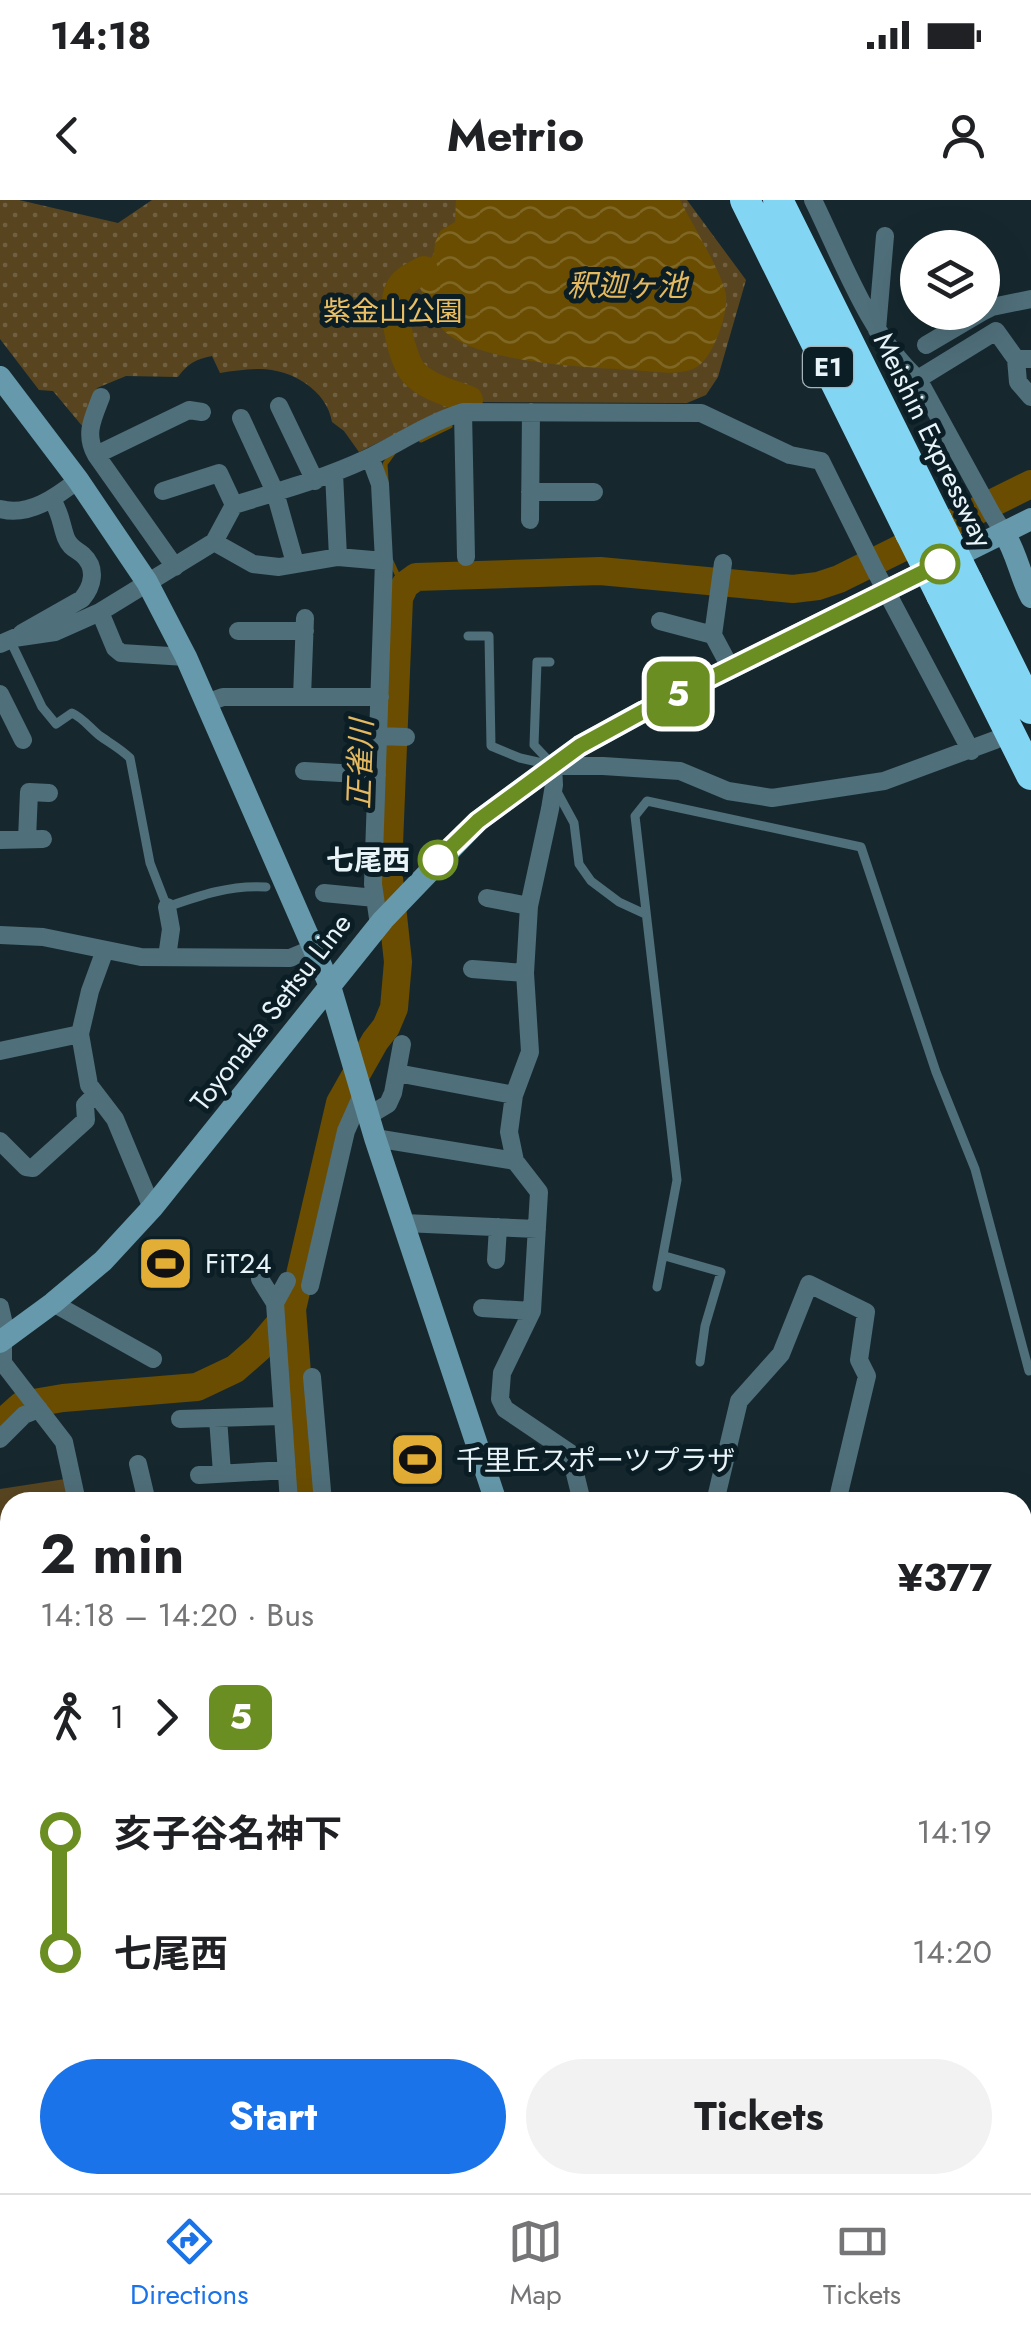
<!DOCTYPE html>
<html lang="en">
<head>
<meta charset="utf-8">
<style>
  body { margin:0; font-family:Jost,"Noto Sans JP",sans-serif; background:#f2f2f2; color:#202124; height:100vh; display:flex; flex-direction:column; font-size:38px; white-space:nowrap }
  * { box-sizing:border-box; margin:0 }
  p { font-size:32px; color:#757577 }
  .icon { flex:none; width:55px; height:55px; fill:none; stroke:currentColor; stroke-width:2; stroke-linecap:round; stroke-linejoin:round }
  .map { position:relative; flex:1; overflow:hidden }
  .panel { position:absolute; left:0px; top:1292px; width:1032px; height:702px; display:flex; flex-direction:column; background:#fff; border-radius:30px 30px 0 0; box-shadow:0 10px 40px #0002 }
  .panel>* { flex:none }
  .badge { padding:0 20px; border-radius:15px; font-size:35px; line-height:65px }
  .buttons { position:absolute; left:900px; top:30px; display:grid; gap:20px }
  .buttons a { display:grid; place-items:center; width:100px; height:100px; border-radius:50%; background:#fff; box-shadow:0 10px 40px #0002; font-size:50px }
  .map>.badge { position:absolute; translate:-50% -50%; box-shadow:0 0 0 5px #fff }
  .legs { display:flex; align-items:center; gap:15px; height:110px; padding:0 40px; font-size:32px }
  .legs p { margin-inline-start:auto }
  .headline { display:flex; align-items:center; justify-content:space-between; height:170px; padding:0 40px }
  h1 { font-size:55px; font-weight:700; line-height:75px }
  .cta { display:flex; gap:20px; margin-top:auto; padding:20px 40px }
  .cta a { flex:1; height:115px; border-radius:60px; background:#1a73e8; color:#fff; font-size:40px; font-weight:700; line-height:115px; text-align:center }
  .cta a+a { background:#f2f2f2; color:#202124 }
  ul { padding:0 40px; list-style:none }
  li { display:flex; align-items:center; gap:35px; height:120px; font-size:38px }
  li i { display:grid; place-items:center; width:15px; height:100%; margin:0 12px; background:currentColor }
  li i::after { content:''; width:25px; height:25px; margin:-12px; border:8px solid; border-radius:50%; background:#fff }
  li p { margin-inline-start:auto }
  li:first-child i { background:linear-gradient(#0000 50%,currentColor 0) }
  li:last-child i { background:linear-gradient(currentColor 50%,#0000 0) }
  .status { display:flex; justify-content:space-between; align-items:center; height:70px; padding:0 50px; background:#fff; direction:ltr }
  .status svg { height:28px; fill:currentColor }
  header { display:flex; justify-content:space-between; align-items:center; height:130px; padding:0 40px; background:#fff; font-size:45px; font-weight:700 }
  .menu { display:flex; justify-content:space-around; align-items:center; height:140px; border-top:2px solid #e0e0e0; background:#fff; font-size:28px; color:#757577 }
  .menu a { display:grid; justify-items:center; gap:5px }
  .menu .current { color:#1a73e8 }
  .map>svg:first-child { display:block }
</style>
</head>
<body>
<div class="status"><b>14:18</b><svg viewBox="0 0 49 12"><path d="M0 12V9h3v3zM5 12V6h3v6zM10 12V3h3v9zM15 12V0h3v12zM26 1h20v11H26zM47 4h2v5h-2z"/></svg></div>
<header><svg class="icon" aria-label="back" viewBox="0 0 24 24"><path d="M15 5l-7 7 7 7"/></svg>Metrio<svg class="icon" aria-label="person" viewBox="0 0 24 24"><circle cx="12" cy="8" r="4"/><path d="M4 21q1-7 8-7t8 7"/></svg></header>
<div class="map">
<svg width="1031" height="1993" viewBox="0 0 1031 1993">
  <defs>
    <pattern id="park-dots" width="8" height="8" patternUnits="userSpaceOnUse" patternTransform="scale(2.5)"><rect width="8" height="8" fill="#584520"/><path d="M2 2h.1M6 6h.1" fill="none" stroke="#706041" stroke-width="1.8" stroke-linecap="round"/></pattern>
    <pattern id="water-waves" width="16" height="10" patternUnits="userSpaceOnUse" patternTransform="scale(2.5)"><rect width="16" height="10" fill="#6a4d00"/><path d="M0 5q4-4 8 0t8 0" fill="none" stroke="#7f6726"/></pattern>
  </defs>
  <rect width="100%" height="100%" fill="#16282e"/>
  <!-- park -->
  <path fill="url(#park-dots)" d="M 0,0 L 19,0 L 118,23 L 152,0 L 687,0 L 746,80 L 718,177 L 706,195 L 687,203 L 475,202 L 443,211 L 359,252 L 344,231 L 332,222 C 327,190 291,169 260,169 C 247,169 233,171 220,173 L 212,156 C 196,159 187,164 178,177 L 126,176 L 97,188 L 83,227 L 53,191 L 39,190 L 0,139 Z
    M 1023,1637 L 1031,1640 L 1031,1782 L 1023,1762 Z
    M 267,1985 L 404,1985 L 404,1993 L 228,1993 Z"/>
  <!-- garden -->
  <path fill="#584520" d="M 65,1279 L 69,1302 L 10,1302 L 10,1689 L 0,1689 L 0,1289 Z"/>
  <!-- water -->
  <path fill="url(#water-waves)" d="M 456,0 L 680,0 C 690,20 725,78 726,96 C 728,115 712,162 693,169 C 675,176 650,171 632,170 C 585,167 491,163 452,137 C 434,125 428,105 419,86 L 424,70 L 434,53 L 435,43 L 440,31 L 455,22 Z"/>
  <g fill="none" stroke-linecap="round" stroke-linejoin="round">
    <!-- stream -->
    <path stroke="#6a4d00" stroke-width="5" d="M 421,240 L 450,226
      M 386,280 L 385,264 L 393,253
      M 391,361 L 397,374"/>
    <!-- river -->
    <path stroke="#6a4d00" stroke-width="28" d="M 424,70 C 415,75 404,79 399,89 C 390,105 401,157 413,172 C 426,187 450,193 469,200
      M 292,1109 L 307,1302
      M 0,1225 L 22,1205 L 63,1198 L 197,1187 L 235,1169 L 259,1148 L 292,1109 L 340,903 L 375,841 L 386,827 L 394,808 L 398,762 L 388,669 L 399,398 L 405,385 L 416,377 L 600,371 L 793,389 L 818,386 L 839,379 L 1031,284
      M 434,1985 L 434,1993"/>
    <!-- lane -->
    <path stroke="#4f6f7a" stroke-width="9" d="M 468,436 L 489,436 L 491,546 L 520,558 L 551,565
      M 10,440 L 42,507 L 56,524 L 72,513 C 83,518 90,528 100,536 C 110,543 121,549 130,558 L 150,663 L 167,707 C 201,695 230,685 266,687
      M 550,462 L 537,462 L 534,545 L 552,564
      M 555,588 L 574,623 L 579,664 L 591,681 L 619,702 L 645,714
      M 665,1056 L 721,1072 L 705,1126 L 700,1162
      M 657,1087 L 677,980 L 635,616 L 647,601 L 861,647 L 936,872 L 975,969 L 1029,1171"/>
    <!-- street -->
    <path stroke="#4f6f7a" stroke-width="18" d="M 813,0 C 842,59 869,135 918,179 L 992,314 L 1004,333
      M 982,112 L 992,107 L 1031,99
      M 877,130 L 885,36
      M 926,145 L 982,112
      M 1016,159 L 1018,182 L 1031,197
      M 918,179 L 996,131 L 1016,159 L 1031,159
      M 279,206 L 315,281
      M 463,212 L 466,357
      M 241,218 L 275,292 L 295,363
      M 96,255 C 84,234 93,218 101,197
      M 370,257 L 380,284 L 384,361 L 373,684 L 379,725
      M 334,273 L 338,357
      M 163,291 L 219,273 L 234,305
      M 530,292 L 594,292
      M 0,309 C 29,317 56,297 78,280
      M 530,320 L 531,212
      M 214,342 L 253,364 L 279,367 L 338,357 L 384,361
      M 723,363 L 713,435 L 730,467
      M 175,367 L 96,255 L 189,210 L 202,212
      M 100,412 L 115,448 L 121,453 L 186,457
      M 660,421 L 713,435
      M 238,431 L 305,431
      M 22,433 L 82,399 C 93,386 97,368 83,355 C 76,349 70,348 66,338 C 61,325 61,313 52,300
      M 0,444 L 14,438 L 55,432 L 100,412 L 214,342 L 234,305 C 279,291 323,279 366,259 C 399,243 428,223 463,212 L 701,213 L 790,255 L 821,261 L 876,372 L 971,551
      M 0,494 L 23,540
      M 302,497 L 305,418
      M 206,503 L 223,497 L 380,497
      M 379,536 L 406,537
      M 304,571 L 377,575
      M 27,639 L 29,592 L 49,593
      M 0,640 L 43,639
      M 324,693 L 375,698
      M 487,698 L 529,706
      M 0,735 L 43,737 L 141,757 L 290,758 L 314,748
      M 105,750 L 90,791 L 80,834 L 89,885 L 115,919 L 152,1008
      M 167,757 L 171,729 L 167,707
      M 472,769 L 525,773
      M 0,851 L 80,834
      M 397,873 L 514,895
      M 368,916 L 388,904 L 393,893 L 402,844
      M 375,938 L 515,961
      M 0,941 L 26,967 L 33,968 L 86,920 L 85,905 L 95,895
      M 404,1023 L 537,1029
      M 496,1060 L 498,1027
      M 260,1079 L 275,1103 L 289,1302
      M 310,1086 L 346,931 L 362,895
      M 53,1103 L 153,1159
      M 275,1103 L 287,1081
      M 0,1107 L 3,1120 L 3,1163 L 64,1242 L 77,1302
      M 482,1108 L 532,1111
      M 312,1177 L 323,1302
      M 218,1218 L 222,1273
      M 180,1219 L 283,1216
      M 0,1239 L 24,1215 L 39,1209
      M 138,1264 L 147,1302
      M 199,1275 L 287,1270
      M 582,1302 L 570,1253 L 505,1209 L 500,1199 L 502,1173 L 532,1111 L 539,992 L 515,961 L 509,932 L 514,895 L 530,852 L 525,773 L 529,706 L 550,609 L 554,585 L 553,566 L 603,566 L 680,571 L 728,591 L 772,598 L 884,581 L 995,540
      M 715,1302 L 739,1201 L 781,1154 L 809,1084 L 866,1112 L 859,1160 L 867,1176 L 837,1302
      M 1022,1626 L 1031,1629
      M 0,1875 L 10,1945 L 0,1947
      M 1022,1876 L 1031,1875
      M 205,1985 L 206,1993
      M 952,1985 L 952,1993
      M 92,1993 L 130,1987
      M 761,1993 L 762,1985"/>
    <!-- secondary -->
    <path stroke="#6599ab" stroke-width="22" d="M 0,177 L 78,280 L 147,382 L 186,457 L 330,786 L 375,938 L 496,1302
      M 1004,333 C 1017,353 1020,376 1031,397
      M 0,1142 L 53,1103 L 103,1061 L 152,1008 L 383,720 L 478,621 L 580,546 L 644,511 L 1031,319
      M 723,1985 L 726,1993"/>
    <!-- highway -->
    <path stroke="#83d6f3" stroke-width="30" d="M 745,0 L 910,333
      M 778,0 L 937,320
      M 968,382 L 1031,509
      M 941,395 L 1031,575"/>
    <!-- highway-bridge -->
    <path stroke="#83d6f3" stroke-width="30" d="M 937,320 L 968,382
      M 910,333 L 941,395"/>
  </g>
  <g fill="none" stroke-linecap="round" stroke-linejoin="round">
    <defs>
      <path id="line-1" d="M 438,660 L 478,621 L 580,546 L 644,511 L 940,364"/>
    </defs>
    <!-- line-1 casing -->
    <use href="#line-1" stroke="#fff" stroke-width="22"/>
    <!-- line-1 -->
    <use href="#line-1" stroke="#6b8e23" stroke-width="15"/>
  </g>
  <!-- icons -->
  <defs>
    <symbol id="stadium-square" viewBox="-11 -11 22 22"><rect x="-9" y="-9" width="18" height="18" rx="4" fill="#e3ae35" stroke="#0c1e25"/><path d="M0-5a6.5 5 0 1 0 0 10a6.5 5 0 1 0 0-10ZM-3.5-1.8h7v3.6h-7Z" fill="#111"/></symbol>
  </defs>
  <g fill-rule="evenodd">
    <use href="#stadium-square" x="134" y="1032" width="63" height="63"/>
    <use href="#stadium-square" x="386" y="1228" width="63" height="63"/>
  </g>
  <!-- markers -->
  <g fill="#fff" stroke="#6b8e23" stroke-width="5">
    <circle cx="940" cy="364" r="18"/>
    <circle cx="438" cy="660" r="18"/>
  </g>
  <g text-anchor="middle" dominant-baseline="central" stroke-width="10" stroke-linejoin="round" paint-order="stroke">
    <!-- shield labels -->
    <rect fill="#0c1e25" stroke="#a6b4b9" stroke-width="2.5" x="803" y="147" width="50" height="40" rx="8"/>
    <g font-size="25" font-weight="bold" fill="#e8f4f8">
      <text x="828" y="167">E1</text>
    </g>
    <!-- park labels -->
    <g font-size="28" fill="#eabe63" stroke="#0c1e25">
      <text x="393" y="111">紫金山公園</text>
    </g>
    <!-- street labels -->
    <g font-size="28" fill="#e8f4f8" stroke="#0c1e25">
      <text transform="translate(933 240) rotate(64)">Meishin Expressway</text>
      <text transform="translate(271 812) rotate(-52)">Toyonaka Settsu Line</text>
    </g>
    <!-- stop labels -->
    <g font-size="28" font-weight="bold" fill="#e8f4f8" stroke="#0c1e25" text-anchor="end">
      <text x="410" y="660">七尾西</text>
    </g>
    <!-- poi labels -->
    <g font-size="28" fill="#e8f4f8" stroke="#0c1e25" text-anchor="start">
      <text x="205" y="1063">FiT24</text>
      <text x="456" y="1260">千里丘スポーツプラザ</text>
    </g>
    <!-- water labels -->
    <g font-size="30" font-style="italic" fill="#e5b95f" stroke="#0c1e25">
      <text x="627" y="85">釈迦ヶ池</text>
      <text transform="translate(360 564) rotate(-88)">正雀川</text>
    </g>
  </g>
</svg>
<div class="buttons">
<a><svg class="icon" aria-label="layers" viewBox="0 0 24 24"><path d="M12 4l9 5-9 5-9-5zM3 14l9 5 9-5"/></svg></a>
</div>
<b class="badge" style="left:678px;top:494px;background:#6b8e23;color:#fff">5</b>
<section class="panel">
<div class="headline"><div><h1>2 min</h1><p>14:18 – 14:20 · Bus</p></div><b>¥377</b></div>
<div class="legs"><svg class="icon" aria-label="walk" viewBox="0 0 24 24"><circle cx="13" cy="4" r="2"/><path d="M13 8l-2 6 4 7M11 14l-3 7M7 12l3-4h3l4 4"/></svg>1<svg class="icon" aria-label="forward" viewBox="0 0 24 24"><path d="M9 5l7 7-7 7"/></svg><b class="badge" style="background:#6b8e23;color:#fff">5</b></div>
<ul>
<li><i style="color:#6b8e23"></i><b>亥子谷名神下</b><p>14:19</p></li>
<li><i style="color:#6b8e23"></i><b>七尾西</b><p>14:20</p></li>
</ul>
<div class="cta"><a>Start</a><a>Tickets</a></div>
</section>
</div>
<nav class="menu">
<a class="current"><svg class="icon" aria-label="directions" viewBox="0 0 24 24"><path d="M12 3l9 9-9 9-9-9zM9 14v-3h6M13 9l2 2-2 2"/></svg>Directions</a>
<a><svg class="icon" aria-label="map" viewBox="0 0 24 24"><path d="M3 6l6-2 6 2 6-2v14l-6 2-6-2-6 2zM9 4v14M15 6v14"/></svg>Map</a>
<a><svg class="icon" aria-label="tickets" viewBox="0 0 24 24"><path d="M3 7h18v10H3zM15 7v10"/></svg>Tickets</a>
</nav>
</body>
</html>
